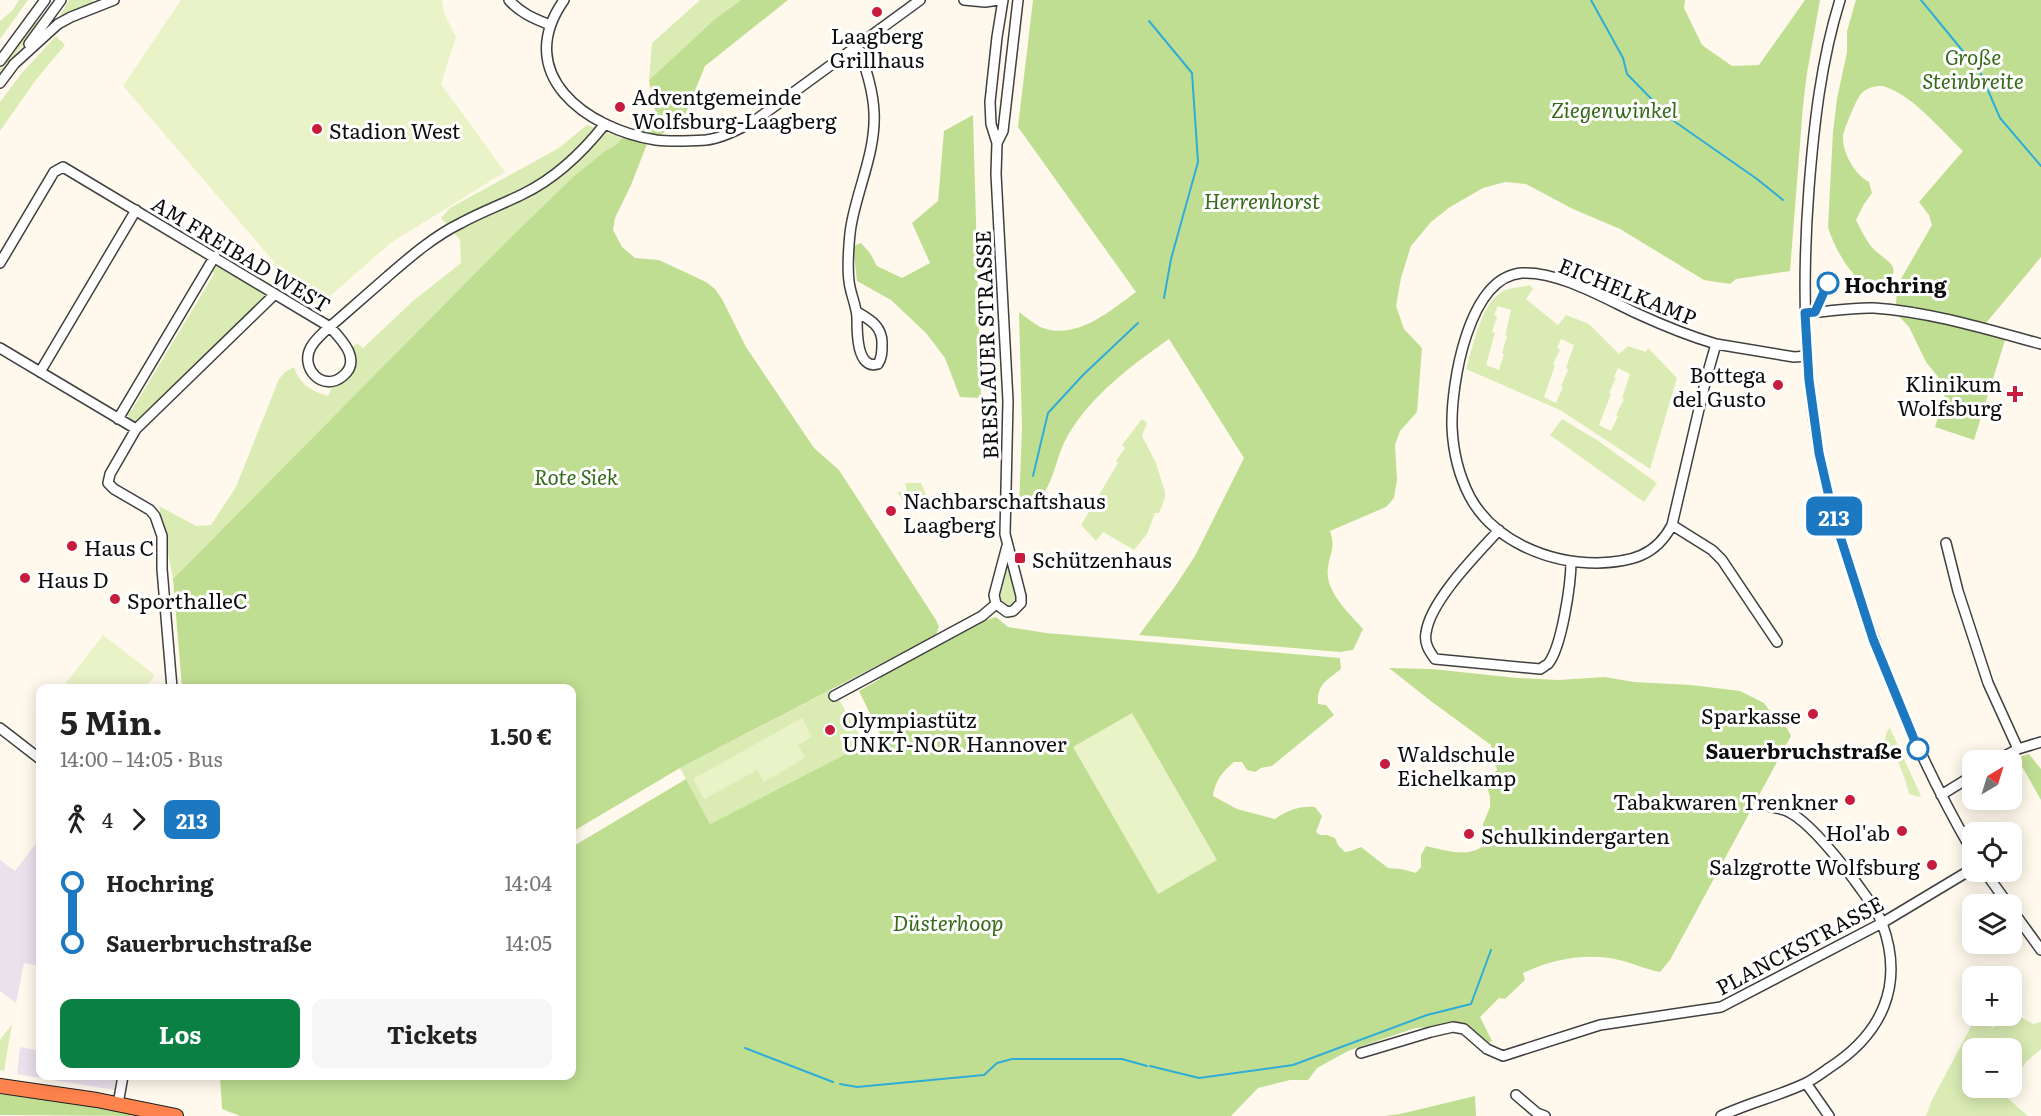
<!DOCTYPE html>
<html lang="de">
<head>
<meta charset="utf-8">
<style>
  body { margin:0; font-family:Literata,serif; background:#f6f6f6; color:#222; height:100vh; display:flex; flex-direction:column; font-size:22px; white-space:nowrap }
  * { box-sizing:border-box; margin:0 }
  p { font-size:20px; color:#767676 }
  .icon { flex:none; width:33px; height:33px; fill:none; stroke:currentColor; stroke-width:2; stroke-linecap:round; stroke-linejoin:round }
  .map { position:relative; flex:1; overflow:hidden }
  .drawer { position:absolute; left:36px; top:684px; width:540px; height:396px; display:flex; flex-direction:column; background:#fff; border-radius:12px; box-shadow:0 3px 15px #0003 }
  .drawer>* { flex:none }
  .badge { padding:0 12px; border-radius:9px; font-size:21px; line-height:39px }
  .needle { width:39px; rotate:38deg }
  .fabs { position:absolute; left:1962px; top:750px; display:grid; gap:12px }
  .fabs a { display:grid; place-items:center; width:60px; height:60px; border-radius:12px; background:#fff; box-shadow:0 3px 15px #0003; font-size:30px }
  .map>.badge { position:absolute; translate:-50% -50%; box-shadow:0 0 0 3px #fff }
  .legs { display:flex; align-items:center; gap:9px; height:66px; padding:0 24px; font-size:20px }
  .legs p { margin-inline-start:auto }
  .summary { display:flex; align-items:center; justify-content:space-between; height:102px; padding:0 24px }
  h1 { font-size:33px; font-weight:700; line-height:45px }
  .action { display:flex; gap:12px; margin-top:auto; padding:12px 24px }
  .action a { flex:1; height:69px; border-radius:12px; background:#0b8043; color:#fff; font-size:24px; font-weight:700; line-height:69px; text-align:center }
  .action a+a { background:#f6f6f6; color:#222 }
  ul { padding:0 24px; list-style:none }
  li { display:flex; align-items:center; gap:21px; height:60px; font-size:22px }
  li i { display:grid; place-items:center; width:9px; height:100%; margin:0 8px; background:currentColor }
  li i::after { content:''; width:15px; height:15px; margin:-8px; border:4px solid; border-radius:50%; background:#fff }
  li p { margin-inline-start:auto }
  li:first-child i { background:linear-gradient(#0000 50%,currentColor 0) }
  li:last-child i { background:linear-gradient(currentColor 50%,#0000 0) }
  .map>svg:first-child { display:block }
</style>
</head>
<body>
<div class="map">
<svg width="2041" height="1116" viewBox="0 0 2041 1116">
  <rect width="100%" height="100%" fill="#fff9ed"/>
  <!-- industrial -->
  <path fill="#eae1ed" d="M 40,838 L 40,966 L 24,963 L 16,1003 L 0,991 L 0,860 L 15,871 Z
    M 20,1047 L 40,1051 L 40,1076 L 116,1076 L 114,1090 L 17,1074 Z"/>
  <!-- green -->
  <path fill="#daecb4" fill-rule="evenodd" d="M 19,0 L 28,0 L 0,39 L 0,21 L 12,11 Z
    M 69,0 L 93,0 L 93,4 L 57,20 Z
    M 700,0 L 741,0 L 716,18 L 649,80 L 652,43 Z
    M 35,21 L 38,24 L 0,75 L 0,69 Z
    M 56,36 L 65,45 L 35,81 L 0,131 L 0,102 L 21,74 Z
    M 587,125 L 622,138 L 616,145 L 605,151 L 574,176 L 505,243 L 173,579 L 159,506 L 196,526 L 211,525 L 236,487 L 279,379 L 285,372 L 294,367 C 300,385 312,391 328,396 L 332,387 C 356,381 357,369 352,347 L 357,343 L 363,348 L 413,301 L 461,263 L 460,240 L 441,218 L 450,208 L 559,148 Z
    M 215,266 L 219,266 L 265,293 L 265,299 L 138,420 L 133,421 L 126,414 L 127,411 L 132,410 L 214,274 L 212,270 Z
    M 1530,285 L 1533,289 L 1526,299 L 1558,325 L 1566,315 L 1589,324 L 1619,354 L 1628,346 L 1646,352 L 1648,348 L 1677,378 L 1650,469 L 1560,410 L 1466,369 C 1473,347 1481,303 1502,292 C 1509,287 1521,288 1530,285 ZM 1498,306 L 1511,310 L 1505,335 L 1507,336 L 1502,353 L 1504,354 L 1499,370 L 1486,365 L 1495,333 L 1492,332 L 1497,317 L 1494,315 ZM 1561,339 L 1574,345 L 1566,368 L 1568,370 L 1561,386 L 1563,387 L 1556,403 L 1544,397 L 1555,366 L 1553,364 L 1560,350 L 1557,348 ZM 1618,368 L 1630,374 L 1622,398 L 1624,399 L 1616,415 L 1618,416 L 1611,431 L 1599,425 L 1611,394 L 1609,393 L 1616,378 L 1614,377 Z
    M 1142,419 L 1147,423 L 1142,436 L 1156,463 L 1165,492 L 1165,498 L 1159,513 L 1155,513 L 1147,534 L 1134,550 L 1103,532 L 1096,541 L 1081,525 L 1118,463 L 1116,461 L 1125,448 L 1122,445 Z
    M 1562,419 L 1597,440 L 1657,483 L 1644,502 L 1550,435 Z
    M 905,483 L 921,483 L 927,497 L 911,511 L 897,492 L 907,491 Z
    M 1005,564 L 1017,591 L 1018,599 L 1009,607 L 1005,607 L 999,600 L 998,595 Z
    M 831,690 L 838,698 L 865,744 L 710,824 L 680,768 Z
    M 1890,728 L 1921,796 L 1919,797 L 1909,794 C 1904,774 1899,759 1884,744 L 1887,731 Z
    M 2012,1012 L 2033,1024 L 2041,1022 L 2041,1049 L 2026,1062 L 2012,1085 L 2012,1048 L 1972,1048 L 1972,1088 L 2010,1088 L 2005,1096 L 2028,1116 L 1926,1116 L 1932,1100 L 1976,1017 L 1993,1028 L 2002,1016 L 2012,1016 Z
    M 12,1024 L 4,1071 L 0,1070 L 0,1040 Z"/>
  <!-- forest -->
  <path fill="#c0de92" d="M 741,0 L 788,0 L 705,66 L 683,120 L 647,144 L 631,185 L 615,218 L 613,230 L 622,247 L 635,258 L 659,260 L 706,282 L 715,289 L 722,299 L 746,347 L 814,448 L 839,470 L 936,620 L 939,626 L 936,635 L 680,768 L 572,832 L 572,688 L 182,688 L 173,579 L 505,243 L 574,176 L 605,151 L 616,145 L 622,138 L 647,127 L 657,121 L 649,80 L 716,18 Z
    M 1033,0 L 1685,0 L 1684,8 L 1702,45 L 1732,66 L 1759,65 L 1805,0 L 1820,0 L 1807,73 L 1803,106 L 1790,271 L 1736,279 L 1730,284 L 1704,280 L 1620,229 L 1573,209 L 1526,184 L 1505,182 L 1483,188 L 1450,207 L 1431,222 L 1411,246 L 1401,278 L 1396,306 L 1404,329 L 1422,348 L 1417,412 L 1400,431 L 1395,445 L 1397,480 L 1394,498 L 1386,507 L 1330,531 C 1336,549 1330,551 1328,568 C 1324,591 1350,614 1363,629 L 1353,650 L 1340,652 L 1139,635 L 1174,588 L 1195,556 L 1244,458 L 1169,339 C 1131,366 1091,395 1067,437 C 1052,463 1054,503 1019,508 L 1022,427 L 1019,312 C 1026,317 1035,325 1043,328 C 1077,340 1110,311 1136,292 L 1018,127 Z
    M 1856,0 L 2041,0 L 2041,257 L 1981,329 L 2006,337 L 1974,440 L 1935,427 L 1947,388 L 1926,362 L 1909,327 L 1895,312 L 1898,284 L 1932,225 L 1929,215 L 1919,202 L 1963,151 C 1941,130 1914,97 1886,87 C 1878,84 1866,88 1861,94 C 1856,99 1844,130 1843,136 C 1842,153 1855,175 1869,182 L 1872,193 L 1864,204 L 1856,220 C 1860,228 1865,238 1870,245 C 1887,265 1908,263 1880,293 C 1874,289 1868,287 1863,283 C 1848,272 1833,245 1828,227 L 1833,132 L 1837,99 L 1847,52 L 1847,31 Z
    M 973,115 L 981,398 L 960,397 L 945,358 L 926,333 L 891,300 L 857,281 L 853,246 L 861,243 L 870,253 L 877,266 L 902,278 L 930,263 L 912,223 L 938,201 L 944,131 Z
    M 996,617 L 1008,627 L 1046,633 L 1340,658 L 1341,669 C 1326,681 1317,684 1318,704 L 1326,705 L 1334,715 L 1272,766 L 1261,768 L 1255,772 L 1247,770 L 1242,762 L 1234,762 C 1223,771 1215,781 1213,796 L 1237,809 L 1275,819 C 1288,810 1299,806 1315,807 L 1322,816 L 1316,832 L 1320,835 L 1327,835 L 1335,838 L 1338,845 L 1345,852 L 1351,851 L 1361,847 L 1388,868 L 1401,869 L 1416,873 L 1421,867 L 1421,855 L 1426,846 C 1444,850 1471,859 1485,844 L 1483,824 L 1490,807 L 1490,797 L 1486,783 L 1497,770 L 1491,745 L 1432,702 L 1389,668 L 1432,669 L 1517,678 L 1558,680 L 1605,677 L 1634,682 L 1691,685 L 1740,691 L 1764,703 L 1777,721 L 1787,728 L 1791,736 L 1670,960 L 1660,972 C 1644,969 1633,963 1619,960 C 1588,952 1552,959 1523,973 L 1525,980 L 1505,999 L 1499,998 L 1480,1017 L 1492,1041 L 1486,1044 L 1451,1027 L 1415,1028 L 1348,1051 L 1317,1068 L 1308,1080 L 1290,1080 L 1258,1088 L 1231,1116 L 240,1116 L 222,1109 L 220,1076 L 572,1076 L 572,847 L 686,779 L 710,824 L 865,744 L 880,734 L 859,691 L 880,679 L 879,674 L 980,622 Z
    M 2029,754 L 2041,769 L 2041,800 L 2019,761 L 2022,756 Z
    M 0,1094 L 65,1102 L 140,1116 L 0,1115 Z
    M 1475,1096 L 1476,1116 L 1384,1116 L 1400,1114 Z"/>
  <!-- pitch -->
  <path fill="#eaf3c7" d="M 181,0 L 442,0 L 444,13 L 456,37 L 441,84 L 505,172 L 392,242 L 315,309 L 305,303 L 276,275 L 274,262 L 123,86 Z
    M 103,635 L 155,675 L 145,688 L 62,688 Z
    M 1132,713 L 1217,860 L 1158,894 L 1073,747 Z
    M 802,718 L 812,737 L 798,745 L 805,758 L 764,782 L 757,770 L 704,799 L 693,779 Z"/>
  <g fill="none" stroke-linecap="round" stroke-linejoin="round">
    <!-- stream -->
    <path stroke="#30add6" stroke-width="2" d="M 1591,0 L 1623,58 L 1627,74 L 1671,119 L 1757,179 L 1783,200
      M 1921,0 L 1980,72 L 2000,118 L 2041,166
      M 1149,21 L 1192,73 L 1198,162 L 1171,259 L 1164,298
      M 1033,476 L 1048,413 L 1083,375 L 1138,323
      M 745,1048 L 833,1082
      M 1150,1066 L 1199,1078 L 1293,1065 L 1427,1015 L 1471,1004 L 1491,950
      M 840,1084 L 857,1087 L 984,1075 L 997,1063 L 1012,1059 L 1122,1059 L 1147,1066"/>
    <defs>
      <path id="minor" d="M 509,0 C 520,13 535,19 550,25
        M 564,0 C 512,74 586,129 656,140 C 672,142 690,141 706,140 C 724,138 742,128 757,119 L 920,0
        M 964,0 L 985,2 L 999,0
        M 1003,0 L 997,37 L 990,102 L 991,124 L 997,143 L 996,174 L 1008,401 L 1005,534 L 1021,596 L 1021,603 L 1013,611 L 1007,612 L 996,604 L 994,595 L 1007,546
        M 1840,0 C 1821,61 1814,124 1809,188 C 1802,280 1803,372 1821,464 C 1829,502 1841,540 1853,577 C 1885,676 1920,761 1972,851
        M 29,44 L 61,0
        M 0,61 L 45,0
        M 13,65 L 58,24 L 71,17 L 114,0
        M 0,83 L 15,63
        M 997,143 L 1003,131 L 1018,0
        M 0,263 L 54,172 L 63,167 L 330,327 C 342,340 362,360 343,376 C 323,393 299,368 311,347 C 317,336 330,327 340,318 C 356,304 372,290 388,276 C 410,257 434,236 461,223 C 481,212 503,204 523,194 C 556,178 582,153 605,124
        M 857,312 C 871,320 883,327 882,345 C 882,352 882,358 878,364 C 856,370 857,330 857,317 C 856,304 850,293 849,281 C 847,267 849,234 852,221 C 859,185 876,150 874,112 C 873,89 865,67 858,45
        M 1805,313 C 1828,312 1851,307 1874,308 C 1931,312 1986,329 2041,344
        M 1716,344 C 1689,336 1662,325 1636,313 C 1604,298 1558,271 1522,273 C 1468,277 1451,384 1452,427 C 1453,450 1459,476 1470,497 C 1494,541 1548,563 1597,563 C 1631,562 1656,556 1672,525 L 1706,379 L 1716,344 L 1794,357 L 1807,356
        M 0,348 L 136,429
        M 40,372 L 136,210
        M 118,419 L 215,256
        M 1672,525 L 1712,550 L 1722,560 L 1777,642
        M 1499,530 C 1477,554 1430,601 1426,633 C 1424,643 1429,651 1435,659 L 1540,669 C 1541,669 1547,664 1548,664 C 1562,647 1571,583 1571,561
        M 1946,543 L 1958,591 L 1988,683 L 2018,749
        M 172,688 L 162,569 L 162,536 L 155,516 L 150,510 L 114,489 L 108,483 L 110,474 L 136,429 L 275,294
        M 834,696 L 982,616 L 996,604
        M 0,728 L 40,759
        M 1997,760 L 2018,749 L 2041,742
        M 1941,795 L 1972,776
        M 1985,872 L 2008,904
        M 2012,910 L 2041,950
        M 1361,1053 L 1431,1032 L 1453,1027 L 1464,1029 L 1487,1049 L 1503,1056 L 1600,1025 L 1721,1007 L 1882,923 L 1972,869
        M 1806,1083 L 1829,1116
        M 1516,1095 L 1537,1113 L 1545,1116
        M 118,1104 L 123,1076
        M 1721,1116 C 1748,1103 1779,1096 1806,1083 C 1814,1079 1822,1073 1829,1068 C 1882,1034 1905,985 1882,923 C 1876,908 1864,894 1855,881 C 1840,861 1810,823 1789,812 C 1784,809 1777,808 1771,807"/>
      <path id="highway" d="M 0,1086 L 97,1100 L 176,1116"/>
    </defs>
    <!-- minor casing -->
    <use href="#minor" stroke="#404040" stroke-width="12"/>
    <!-- highway casing -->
    <use href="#highway" stroke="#1e1e1e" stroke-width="16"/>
    <!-- minor -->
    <use href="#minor" stroke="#fff" stroke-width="9"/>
    <!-- highway -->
    <use href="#highway" stroke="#fe834d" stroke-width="14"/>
  </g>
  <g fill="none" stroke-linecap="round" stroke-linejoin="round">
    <defs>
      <path id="line-1" d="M 1828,283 L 1815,312 L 1805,313 L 1809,380 L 1819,453 L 1833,514 L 1873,639 L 1918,749"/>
    </defs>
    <!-- line-1 casing -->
    <use href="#line-1" stroke="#fff" stroke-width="14"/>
    <!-- line-1 -->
    <use href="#line-1" stroke="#1c78c0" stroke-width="9"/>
  </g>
  <!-- markers -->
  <g fill="#c71c3e" stroke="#fff" stroke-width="2">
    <circle cx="877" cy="12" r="6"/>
    <circle cx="620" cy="107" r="6"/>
    <circle cx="317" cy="129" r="6"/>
    <circle cx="1778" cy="385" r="6"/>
    <path d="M2012 385h6v6h6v6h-6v6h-6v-6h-6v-6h6z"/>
    <circle cx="891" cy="511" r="6"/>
    <circle cx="72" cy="546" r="6"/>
    <rect x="1014" y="552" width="12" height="12" rx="3"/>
    <circle cx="25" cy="578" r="6"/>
    <circle cx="115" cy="599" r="6"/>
    <circle cx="1813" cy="714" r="6"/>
    <circle cx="830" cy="730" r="6"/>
    <circle cx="1385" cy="764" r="6"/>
    <circle cx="1850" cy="800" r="6"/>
    <circle cx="1902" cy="831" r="6"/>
    <circle cx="1469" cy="834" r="6"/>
    <circle cx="1932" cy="865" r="6"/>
  </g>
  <g fill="#fff" stroke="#1c78c0" stroke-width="3">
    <circle cx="1828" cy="283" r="10"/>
    <circle cx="1918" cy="749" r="10"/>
  </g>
  <g text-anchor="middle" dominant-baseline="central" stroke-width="6" stroke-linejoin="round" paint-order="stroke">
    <!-- poi labels -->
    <g font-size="21" fill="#0d0d0d" stroke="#fff" text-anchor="start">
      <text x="877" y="34" text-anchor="middle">Laagberg<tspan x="877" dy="24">Grillhaus</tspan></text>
      <text x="632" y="95">Adventgemeinde<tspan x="632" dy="24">Wolfsburg-Laagberg</tspan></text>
      <text x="329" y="129">Stadion West</text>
      <text x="1766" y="373" text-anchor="end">Bottega<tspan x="1766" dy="24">del Gusto</tspan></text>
      <text x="2002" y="382" text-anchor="end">Klinikum<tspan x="2002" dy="24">Wolfsburg</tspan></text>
      <text x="903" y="499">Nachbarschaftshaus<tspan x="903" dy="24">Laagberg</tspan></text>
      <text x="84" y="546">Haus C</text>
      <text x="1032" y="558">Schützenhaus</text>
      <text x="37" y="578">Haus D</text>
      <text x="127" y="599">SporthalleC</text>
      <text x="1801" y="714" text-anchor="end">Sparkasse</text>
      <text x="842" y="718">Olympiastütz<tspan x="842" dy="24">UNKT-NOR Hannover</tspan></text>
      <text x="1397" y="752">Waldschule<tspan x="1397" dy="24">Eichelkamp</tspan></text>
      <text x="1838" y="800" text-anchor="end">Tabakwaren Trenkner</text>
      <text x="1890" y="831" text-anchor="end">Hol'ab</text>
      <text x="1481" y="834">Schulkindergarten</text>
      <text x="1920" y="865" text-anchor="end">Salzgrotte Wolfsburg</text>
    </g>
    <!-- park labels -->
    <g font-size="21" font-style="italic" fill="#366919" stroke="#fff">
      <text x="1973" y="55">Große<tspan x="1973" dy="24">Steinbreite</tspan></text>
      <text x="1614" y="108">Ziegenwinkel</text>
      <text x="1262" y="199">Herrenhorst</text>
      <text x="576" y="475">Rote Siek</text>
      <text x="948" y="921">Düsterhoop</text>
    </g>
    <!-- street labels -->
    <g font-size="21" fill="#0d0d0d" stroke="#fff">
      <text transform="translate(242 253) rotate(31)">AM FREIBAD WEST</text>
      <text transform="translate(1628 290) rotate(22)">EICHELKAMP</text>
      <text transform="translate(985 345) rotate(-92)">BRESLAUER STRASSE</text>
      <text transform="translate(1799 944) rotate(-28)">PLANCKSTRASSE</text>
    </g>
    <!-- stop labels -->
    <g font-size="21" font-weight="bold" fill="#0d0d0d" stroke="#fff" text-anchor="start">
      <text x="1844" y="283">Hochring</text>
      <text x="1902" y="749" text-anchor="end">Sauerbruchstraße</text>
    </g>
  </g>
</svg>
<div class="fabs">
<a><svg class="needle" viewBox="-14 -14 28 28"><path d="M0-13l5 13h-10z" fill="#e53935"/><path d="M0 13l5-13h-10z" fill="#767676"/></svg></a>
<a><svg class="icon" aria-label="locate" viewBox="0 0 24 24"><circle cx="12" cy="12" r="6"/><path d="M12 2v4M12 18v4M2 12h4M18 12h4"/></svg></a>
<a><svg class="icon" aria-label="layers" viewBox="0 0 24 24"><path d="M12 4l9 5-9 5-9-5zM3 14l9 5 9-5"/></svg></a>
<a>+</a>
<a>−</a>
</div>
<b class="badge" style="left:1834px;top:516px;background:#1c78c0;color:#fff">213</b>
<section class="drawer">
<div class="summary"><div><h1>5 Min.</h1><p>14:00 – 14:05 · Bus</p></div><b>1.50 €</b></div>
<div class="legs"><svg class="icon" aria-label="walk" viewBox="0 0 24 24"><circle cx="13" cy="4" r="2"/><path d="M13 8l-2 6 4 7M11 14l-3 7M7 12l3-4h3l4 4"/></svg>4<svg class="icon" aria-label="forward" viewBox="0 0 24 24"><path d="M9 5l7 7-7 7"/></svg><b class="badge" style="background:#1c78c0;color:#fff">213</b></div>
<ul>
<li><i style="color:#1c78c0"></i><b>Hochring</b><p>14:04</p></li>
<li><i style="color:#1c78c0"></i><b>Sauerbruchstraße</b><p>14:05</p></li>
</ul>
<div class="action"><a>Los</a><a>Tickets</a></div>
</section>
</div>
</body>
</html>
